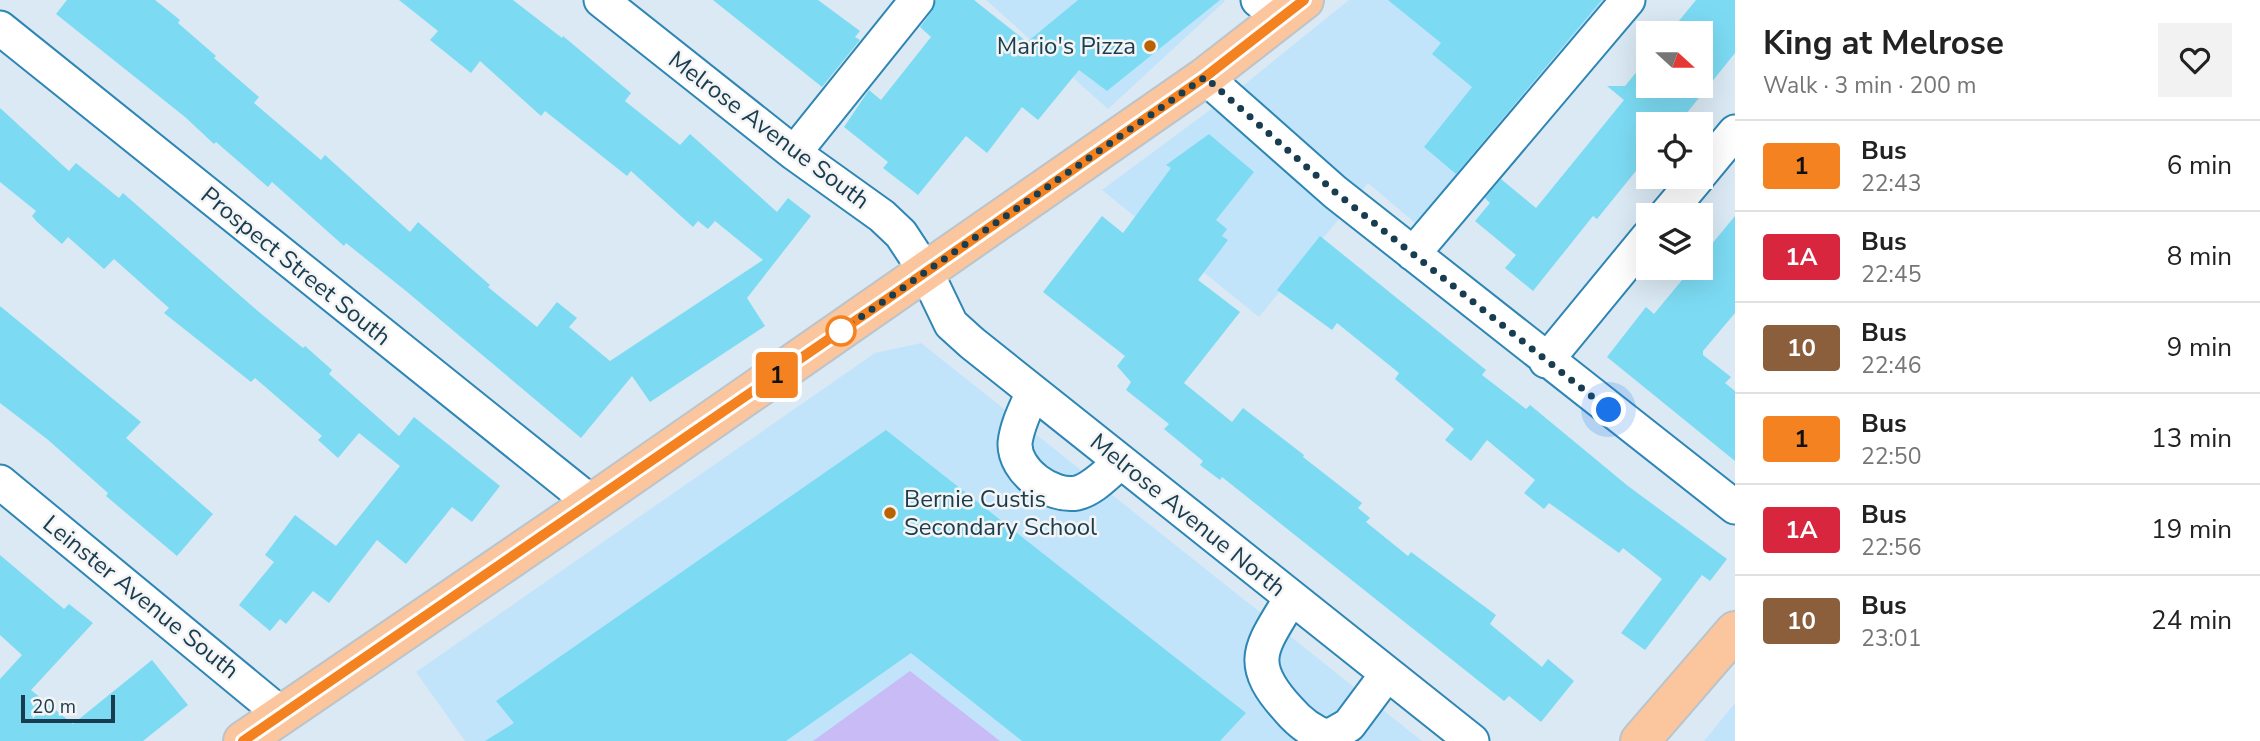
<!DOCTYPE html>
<html lang="en">
<head>
<meta charset="utf-8">
<style>
  body { margin:0; font-family:"Nunito Sans",sans-serif; background:#f2f2f2; color:#222; height:100vh; display:flex; flex-direction:column; font-size:26px; white-space:nowrap }
  * { box-sizing:border-box; margin:0 }
  p { font-size:23px; color:#767676 }
  .icon { flex:none; width:38px; height:38px; fill:none; stroke:currentColor; stroke-width:2; stroke-linecap:round; stroke-linejoin:round }
  .map { position:relative; flex:1; overflow:hidden }
  .side { display:flex; flex-direction:column; background:#fff; width:525px }
  .side>* { flex:none }
  .badge { padding:0 14px; border-radius:5px; font-size:24px; line-height:46px }
  .needle { width:46px; rotate:111deg }
  .buttons { position:absolute; left:1636px; top:21px; display:grid; gap:14px }
  .buttons a { display:grid; place-items:center; width:77px; height:77px; border-radius:0px; background:#fff; box-shadow:0 7px 28px #0002; font-size:35px }
  .scale { position:absolute; left:21px; bottom:18px; width:94px; box-sizing:border-box; padding-left:7px; border:4px solid #183c50; border-top:0; font-size:19px; line-height:24px; white-space:nowrap; color:#183c50; -webkit-text-stroke:5px #f4f4f4; paint-order:stroke }
  .you { position:absolute; width:35px; height:35px; margin:-18px; border:5px solid #fff; border-radius:50%; background:#1a73e8; box-shadow:0 0 0 10px #1a73e833 }
  .map>.badge { position:absolute; translate:-50% -50%; box-shadow:0 0 0 4px #fff }
  .round { display:grid; place-items:center; flex:none; width:74px; height:74px; border-radius:0px; background:#f2f2f2 }
  .overview { display:flex; align-items:center; justify-content:space-between; height:119px; padding:0 28px }
  h1 { font-size:33px; font-weight:700; line-height:52px }
  ul { padding:0; list-style:none }
  li { display:flex; align-items:center; gap:21px; height:91px; padding:0 28px; border-top:2px solid #e0e0e0 }
  li div { flex:1 }
  li b { display:block; font-size:26px }
  li em { font-style:normal }
  li .badge { min-width:77px; font-weight:700; text-align:center }
  main { display:flex; flex:1; min-height:0 }
  .map>svg:first-child { display:block }
</style>
</head>
<body>
<main>
<div class="map">
<svg width="1735" height="741" viewBox="0 0 1735 741">
  <rect width="100%" height="100%" fill="#dae9f4"/>
  <!-- built -->
  <path fill="#c2e4fa" d="M 986,0 L 1224,0 L 1225,1 L 1108,109 Z
    M 1349,0 L 1623,0 L 1434,239 L 1368,183 L 1259,317 L 1102,190 L 1245,84 Z
    M 921,343 L 1422,741 L 465,741 L 416,672 L 875,353 Z
    M 1735,703 L 1735,741 L 1704,741 Z"/>
  <!-- green -->
  <path fill="#c9bbf5" d="M 910,671 L 1000,741 L 813,741 Z"/>
  <!-- building -->
  <path fill="#7cdbf3" d="M 67,0 L 155,0 L 180,20 L 178,23 L 216,56 L 214,58 L 259,97 L 254,103 L 321,160 L 325,155 L 410,232 L 418,222 L 490,285 L 488,287 L 537,327 L 557,302 L 577,318 L 569,327 L 610,361 L 763,260 L 715,221 L 708,229 L 698,221 L 693,227 L 631,171 L 627,176 L 545,111 L 541,116 L 480,61 L 471,73 L 430,40 L 438,31 L 399,0 L 513,0 L 562,38 L 563,36 L 631,93 L 625,101 L 680,145 L 690,134 L 777,212 L 788,198 L 811,216 L 747,298 L 765,326 L 650,402 L 632,376 L 581,438 L 406,291 L 346,243 L 344,246 L 272,182 L 268,187 L 216,142 L 214,144 L 185,117 L 56,14 Z
    M 713,0 L 818,0 L 860,31 L 855,37 L 860,40 L 822,87 Z
    M 936,0 L 974,0 L 1027,42 L 1078,0 L 1220,0 L 1107,91 L 1079,70 L 1038,120 L 1022,107 L 987,153 L 966,136 L 918,195 L 883,168 L 888,162 L 844,127 L 869,90 L 881,100 L 931,37 L 920,27 L 932,11 Z
    M 1388,0 L 1602,0 L 1456,174 L 1424,147 L 1472,87 L 1432,54 L 1441,43 Z
    M 1696,0 L 1735,0 L 1735,53 L 1678,124 L 1648,124 L 1648,156 L 1597,219 L 1593,216 L 1533,291 L 1505,268 L 1516,255 L 1475,221 L 1490,203 L 1485,198 L 1501,179 L 1536,208 L 1624,100 L 1607,86 L 1625,86 L 1648,58 L 1648,86 L 1701,86 L 1701,33 L 1669,33 Z
    M 0,108 L 69,171 L 76,163 L 119,198 L 123,193 L 259,312 L 303,348 L 305,346 L 332,370 L 329,374 L 399,436 L 414,417 L 500,486 L 472,522 L 452,507 L 406,564 L 377,540 L 329,603 L 313,591 L 286,624 L 280,619 L 270,631 L 239,605 L 274,562 L 265,555 L 295,515 L 336,546 L 400,466 L 359,433 L 338,458 L 318,440 L 322,436 L 255,378 L 251,382 L 164,313 L 169,308 L 114,259 L 104,269 L 68,237 L 62,244 L 37,222 L 32,216 L 36,211 L 0,182 Z
    M 1209,134 L 1254,172 L 1216,220 L 1227,229 L 1222,236 L 1228,240 L 1198,280 L 1240,312 L 1184,383 L 1232,422 L 1243,408 L 1304,455 L 1303,457 L 1362,503 L 1358,508 L 1370,518 L 1366,522 L 1408,556 L 1411,552 L 1496,615 L 1490,624 L 1542,667 L 1548,659 L 1574,681 L 1541,722 L 1509,696 L 1504,701 L 1222,477 L 1220,480 L 1200,465 L 1203,461 L 1164,429 L 1169,424 L 1126,390 L 1131,382 L 1117,366 L 1125,356 L 1043,292 L 1102,216 L 1123,233 L 1171,168 L 1166,165 Z
    M 1735,216 L 1735,313 L 1703,351 L 1703,355 L 1731,377 L 1725,383 L 1735,391 L 1735,461 L 1607,357 L 1646,307 L 1654,314 L 1692,268 L 1701,268 L 1701,257 Z
    M 1320,236 L 1486,370 L 1482,375 L 1526,409 L 1530,405 L 1628,486 L 1727,559 L 1710,581 L 1702,575 L 1645,650 L 1621,633 L 1662,579 L 1623,548 L 1619,553 L 1549,503 L 1544,509 L 1524,493 L 1535,480 L 1487,440 L 1471,461 L 1445,440 L 1454,429 L 1395,379 L 1399,373 L 1337,323 L 1332,330 L 1277,290 Z
    M 0,306 L 141,422 L 126,438 L 213,514 L 177,556 L 106,496 L 108,493 L 47,439 L 0,403 Z
    M 886,430 L 1246,713 L 1220,741 L 1022,741 L 911,653 L 786,741 L 485,741 L 514,723 L 496,701 Z
    M 0,555 L 64,609 L 69,604 L 93,623 L 31,690 L 73,724 L 152,660 L 188,705 L 143,741 L 0,741 L 0,679 L 22,655 L 0,635 Z"/>
  <g fill="none" stroke-linecap="round" stroke-linejoin="round">
    <defs>
      <path id="minor" d="M 601,0 L 794,153 L 882,216 L 901,234 L 926,272 L 951,324 L 972,343 L 1472,741
        M 1258,0 L 1282,19
        M 0,28 L 592,503
        M 1205,77 L 1335,192 L 1735,507
        M 794,153 L 917,0
        M 1701,173 L 1735,132
        M 1666,215 L 1698,177
        M 1413,254 L 1628,0
        M 1546,361 L 1648,237
        M 1033,392 C 1026,408 1017,425 1015,443 C 1014,471 1051,498 1077,493 C 1094,489 1108,472 1121,462
        M 0,482 L 281,714
        M 1291,598 C 1263,646 1244,661 1288,709 C 1299,722 1311,732 1328,737 L 1349,725 L 1387,674"/>
      <path id="major" d="M 243,741 L 592,503 L 1205,77 L 1304,0
        M 1640,741 L 1735,631"/>
    </defs>
    <!-- minor casing -->
    <use href="#minor" stroke="#2e86b4" stroke-width="37"/>
    <!-- major casing -->
    <use href="#major" stroke="#bac4ca" stroke-width="42"/>
    <!-- minor -->
    <use href="#minor" stroke="#fff" stroke-width="33"/>
    <!-- major -->
    <use href="#major" stroke="#fbc59d" stroke-width="38"/>
  </g>
  <g fill="none" stroke-linecap="round" stroke-linejoin="round">
    <defs>
      <path id="line" d="M 243,741 L 893,295 L 1205,77 L 1304,0"/>
    </defs>
    <!-- line casing -->
    <use href="#line" stroke="#fff" stroke-width="16"/>
    <!-- line -->
    <use href="#line" stroke="#f58220" stroke-width="10"/>
    <!-- walk -->
    <path stroke="#183c50" stroke-width="7" stroke-dasharray="0 12.6" d="M 841,331 L 1205,77 L 1335,192 L 1609,410"/>
  </g>
  <!-- markers -->
  <g fill="#ba6100" stroke="#f4f4f4" stroke-width="2.5">
    <circle cx="1150" cy="46" r="7"/>
    <circle cx="890" cy="513" r="7"/>
  </g>
  <circle fill="#fff" stroke="#f58220" stroke-width="3.5" cx="841" cy="331" r="14"/>
  <g text-anchor="middle" dominant-baseline="central" stroke-width="5" stroke-linejoin="round" paint-order="stroke">
    <!-- poi labels -->
    <g font-size="24" fill="#183c50" stroke="#f4f4f4" text-anchor="end">
      <text x="1136" y="46">Mario's Pizza</text>
      <text x="904" y="499" text-anchor="start">Bernie Custis<tspan x="904" dy="28">Secondary School</tspan></text>
    </g>
    <!-- street labels -->
    <g font-size="24" fill="#183c50" stroke="#f4f4f4">
      <text transform="translate(769 130) rotate(37)">Melrose Avenue South</text>
      <text transform="translate(296 266) rotate(39)">Prospect Street South</text>
      <text transform="translate(1188 515) rotate(39)">Melrose Avenue North</text>
      <text transform="translate(141 597) rotate(39)">Leinster Avenue South</text>
    </g>
  </g>
</svg>
<div class="buttons">
<a><svg class="needle" viewBox="-14 -14 28 28"><path d="M0-13l5 13h-10z" fill="#e53935"/><path d="M0 13l5-13h-10z" fill="#767676"/></svg></a>
<a><svg class="icon" aria-label="locate" viewBox="0 0 24 24"><circle cx="12" cy="12" r="6"/><path d="M12 2v4M12 18v4M2 12h4M18 12h4"/></svg></a>
<a><svg class="icon" aria-label="layers" viewBox="0 0 24 24"><path d="M12 4l9 5-9 5-9-5zM3 14l9 5 9-5"/></svg></a>
</div>
<div class="scale">20 m</div>
<div class="you" style="left:1609px;top:410px"></div>
<b class="badge" style="left:777px;top:375px;background:#f58220;color:#111">1</b>
</div>
<section class="side">
<div class="overview"><div><h1>King at Melrose</h1><p>Walk · 3 min · 200 m</p></div><a class="round"><svg class="icon" aria-label="heart" viewBox="0 0 24 24"><path d="M12 20l-8-8c-3-5 5-10 8-4 3-6 11-1 8 4z"/></svg></a></div>
<ul>
<li><span class="badge" style="background:#f58220;color:#111">1</span><div><b>Bus</b><p>22:43</p></div><em>6 min</em></li>
<li><span class="badge" style="background:#d7263d;color:#fff">1A</span><div><b>Bus</b><p>22:45</p></div><em>8 min</em></li>
<li><span class="badge" style="background:#8b5e3c;color:#fff">10</span><div><b>Bus</b><p>22:46</p></div><em>9 min</em></li>
<li><span class="badge" style="background:#f58220;color:#111">1</span><div><b>Bus</b><p>22:50</p></div><em>13 min</em></li>
<li><span class="badge" style="background:#d7263d;color:#fff">1A</span><div><b>Bus</b><p>22:56</p></div><em>19 min</em></li>
<li><span class="badge" style="background:#8b5e3c;color:#fff">10</span><div><b>Bus</b><p>23:01</p></div><em>24 min</em></li>
</ul>
</section>
</main>
</body>
</html>
